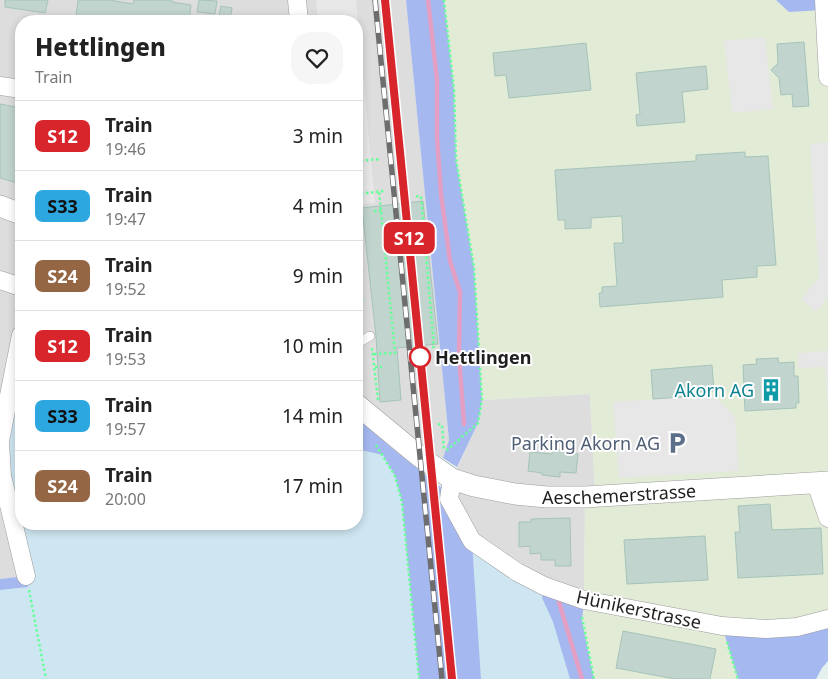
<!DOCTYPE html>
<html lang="en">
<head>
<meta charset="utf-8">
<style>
  body { margin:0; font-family:"Noto Sans",sans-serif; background:#f6f6f6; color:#222; height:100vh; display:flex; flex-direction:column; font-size:19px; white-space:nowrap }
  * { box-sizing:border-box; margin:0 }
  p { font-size:16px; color:#767676 }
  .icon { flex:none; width:28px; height:28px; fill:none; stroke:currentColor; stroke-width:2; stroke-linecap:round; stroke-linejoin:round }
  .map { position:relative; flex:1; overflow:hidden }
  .details { position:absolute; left:15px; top:15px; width:348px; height:515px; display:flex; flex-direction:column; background:#fff; border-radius:20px; box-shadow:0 2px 8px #0003 }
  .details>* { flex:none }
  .badge { padding:0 10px; border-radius:8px; font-size:18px; line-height:32px }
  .map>.badge { position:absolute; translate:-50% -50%; box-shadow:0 0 0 2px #fff }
  .round { display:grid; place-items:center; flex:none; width:52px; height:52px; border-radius:20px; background:#f6f6f6 }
  .head { display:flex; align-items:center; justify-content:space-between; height:85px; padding:0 20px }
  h1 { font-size:24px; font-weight:800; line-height:38px }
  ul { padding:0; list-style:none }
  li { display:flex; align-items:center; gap:15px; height:70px; padding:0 20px; border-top:1px solid #e0e0e0 }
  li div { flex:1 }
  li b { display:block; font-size:19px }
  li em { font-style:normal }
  li .badge { min-width:55px; font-weight:700; text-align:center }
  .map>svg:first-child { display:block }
</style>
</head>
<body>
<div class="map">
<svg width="828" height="679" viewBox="0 0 828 679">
  <rect width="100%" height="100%" fill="#e4f1ef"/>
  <!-- residential -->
  <path fill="#dcdddc" d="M 0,0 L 406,0 L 449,440 L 443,458 L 356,412 L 356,21 L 21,21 L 21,335 L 6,406 L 26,576 L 0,579 Z
    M 590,394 L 595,496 L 585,497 L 584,600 L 472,541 L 449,499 L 452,479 L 478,423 L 482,400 Z"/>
  <!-- industrial -->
  <path fill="#e2ebd5" d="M 444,0 L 776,0 L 789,12 L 824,10 L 828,77 L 828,619 L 722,627 L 738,679 L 594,679 L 582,621 L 584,600 L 585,497 L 595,496 L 590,394 L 482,400 L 474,268 L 456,159 L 454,90 Z"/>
  <!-- farmland -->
  <path fill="#cee6f1" d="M 21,335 L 21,524 L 356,524 L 356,449 L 383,455 L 395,476 L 402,502 L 419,679 L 0,679 L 0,590 L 28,587 L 2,476 Z
    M 472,541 L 544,586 L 542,599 L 553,622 L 570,679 L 481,679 Z"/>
  <!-- grass -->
  <path fill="#a5b8f0" d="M 406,0 L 444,0 L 454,90 L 456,159 L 474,268 L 482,400 L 478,423 L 457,467 L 443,458 L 449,440 Z
    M 776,0 L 824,0 L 824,10 L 789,12 Z
    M 356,417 L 393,449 L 442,488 L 472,541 L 481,679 L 419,679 L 402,502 L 395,476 L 383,455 L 356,449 Z
    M 26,576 L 28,587 L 0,590 L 0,579 Z
    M 544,586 L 584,600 L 582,621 L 594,679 L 570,679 L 553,622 L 542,598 Z
    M 828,619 L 828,661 L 822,668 L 816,679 L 738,679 L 722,626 Z"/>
  <!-- parking -->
  <path fill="#e7e7e7" d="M 316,0 L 356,0 L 375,203 L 356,205 L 356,21 L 318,21 Z
    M 765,37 L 773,109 L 732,113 L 724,41 Z
    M 828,142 L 828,297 L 816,312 L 801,299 L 819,277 L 810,144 Z
    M 828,351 L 828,409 L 825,367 L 798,368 L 798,353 Z
    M 699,396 L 715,397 L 735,416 L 739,471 L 619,478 L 613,402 Z"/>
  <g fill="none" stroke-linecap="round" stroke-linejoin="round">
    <!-- stream -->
    <path stroke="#e3a0c4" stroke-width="4.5" d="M 428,0 L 437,80 L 437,137 L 441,194 L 450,261 L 460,292 L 459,355 L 464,424
      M 559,602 L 582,679"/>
  </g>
  <!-- building -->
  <path fill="#c1d4cd" stroke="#a5c4ba" d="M 5,0 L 48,0 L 45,13 L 5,7 Z
    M 78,0 L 109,0 L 133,4 L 134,0 L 172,0 L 172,2 L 191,5 L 189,21 L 107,21 L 76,16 Z
    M 199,0 L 217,1 L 215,14 L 197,12 Z
    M 221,6 L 232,8 L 230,21 L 218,21 Z
    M 804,42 L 809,106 L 793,107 L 792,94 L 781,95 L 779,78 L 771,70 L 778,63 L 777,44 Z
    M 586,43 L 591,90 L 509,98 L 506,75 L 495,76 L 493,53 Z
    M 706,66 L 708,89 L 682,92 L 685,122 L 637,126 L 636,115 L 640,114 L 636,73 Z
    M 0,104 L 21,108 L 21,184 L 0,178 Z
    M 745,152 L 745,157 L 768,156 L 776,265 L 757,266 L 757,277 L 722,280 L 723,297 L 600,307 L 599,293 L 602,293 L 602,287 L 617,286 L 614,243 L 623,243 L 622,216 L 591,218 L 591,228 L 565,229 L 565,220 L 558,220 L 555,170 L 696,161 L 696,155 Z
    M 423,201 L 438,344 L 397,348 L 401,400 L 380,402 L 376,336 L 362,208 Z
    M 778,358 L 779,363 L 794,362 L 794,376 L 798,376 L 799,403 L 796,403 L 796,408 L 745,411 L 743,365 L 757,364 L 756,359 Z
    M 712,365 L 714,391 L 699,392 L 699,396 L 653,399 L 651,370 Z
    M 553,449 L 567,450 L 567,453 L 578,454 L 576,473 L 560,472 L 560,477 L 542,475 L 542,473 L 528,471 L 530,452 L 552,454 Z
    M 770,504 L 772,530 L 821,528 L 823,574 L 738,578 L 735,532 L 740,532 L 738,506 Z
    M 570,518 L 571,566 L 555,566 L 555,560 L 541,560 L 541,553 L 530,554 L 530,546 L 519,547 L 519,522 L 531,522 L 531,519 Z
    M 705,536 L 708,580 L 627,584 L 624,540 Z
    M 623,631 L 716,649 L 710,679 L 675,679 L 616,668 Z"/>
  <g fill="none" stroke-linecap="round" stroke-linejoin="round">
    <defs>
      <path id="service" d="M 356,344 L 370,336"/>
      <path id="minor" d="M 297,0 L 299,21
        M 824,0 L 828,77
        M 0,86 L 21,89
        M 0,280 L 21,287
        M 21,335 L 0,441 L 2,476 L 26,576
        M 452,479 L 449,499 L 472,541 L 517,572 L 544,586 L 584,600 L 722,626 L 766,629 L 797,627 L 828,619
        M 816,483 L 828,518"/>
      <g id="tertiary">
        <path d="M 0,206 L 21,214"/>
        <path id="s1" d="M 356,404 L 419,456 L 452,479 L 474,486 L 515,494 L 547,497 L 585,497 L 828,482"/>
      </g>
    </defs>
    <!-- service casing -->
    <use href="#service" stroke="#9c9c9c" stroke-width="10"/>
    <!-- minor casing -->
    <use href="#minor" stroke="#9c9c9c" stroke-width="19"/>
    <!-- tertiary casing -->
    <use href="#tertiary" stroke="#9c9c9c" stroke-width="22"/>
    <!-- path -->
    <path stroke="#67ff9a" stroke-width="2.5" stroke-dasharray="2.5 2.5" stroke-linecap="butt" d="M 444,0 L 454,90 L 456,159 L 474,268 L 482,400 L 478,423 L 445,452
      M 356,161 L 381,159
      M 356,194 L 384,191
      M 416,196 L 421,197 L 434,347 L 430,347
      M 374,211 L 381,211
      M 356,300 L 366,299
      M 372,348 L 378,400
      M 374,354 L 395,353 L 379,191
      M 375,367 L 382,367
      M 438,424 L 442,425 L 444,451
      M 376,445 L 395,476 L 402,502 L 419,679
      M 29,590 L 46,679
      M 582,617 L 594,679
      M 727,642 L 738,679"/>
    <!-- service -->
    <use href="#service" stroke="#fff" stroke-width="9"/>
    <!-- minor -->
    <use href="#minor" stroke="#fff" stroke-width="18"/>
    <!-- tertiary -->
    <use href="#tertiary" stroke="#fff" stroke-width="21"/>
    <defs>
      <path id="rail" d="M 375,0 L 442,679
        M 386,0 L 452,679"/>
    </defs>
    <!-- rail casing -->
    <use href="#rail" stroke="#6d6d6d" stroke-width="5.5"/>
    <!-- rail -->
    <use href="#rail" stroke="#fff" stroke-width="4" stroke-dasharray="11" stroke-linecap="butt"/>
  </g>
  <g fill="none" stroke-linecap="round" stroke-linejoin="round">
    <defs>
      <path id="line" d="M 385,0 L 452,679"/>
    </defs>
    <!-- line casing -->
    <use href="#line" stroke="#fff" stroke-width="11"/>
    <!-- line -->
    <use href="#line" stroke="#d8242b" stroke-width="8"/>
  </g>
  <!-- icons -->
  <defs>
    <symbol id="building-bare" viewBox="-9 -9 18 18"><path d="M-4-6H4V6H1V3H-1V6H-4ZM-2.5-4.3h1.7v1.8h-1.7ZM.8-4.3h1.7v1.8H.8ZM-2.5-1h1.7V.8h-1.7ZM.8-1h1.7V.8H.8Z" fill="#0f9aa8" stroke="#fff" stroke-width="2.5" paint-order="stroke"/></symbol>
    <symbol id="parking-bare" viewBox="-9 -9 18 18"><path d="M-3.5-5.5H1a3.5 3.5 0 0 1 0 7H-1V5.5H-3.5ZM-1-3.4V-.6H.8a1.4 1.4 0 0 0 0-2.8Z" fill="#5c6f8a" stroke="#fff" stroke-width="2.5" paint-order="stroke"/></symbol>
  </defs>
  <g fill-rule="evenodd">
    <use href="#building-bare" x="755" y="374" width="32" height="32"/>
    <use href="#parking-bare" x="661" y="427" width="32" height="32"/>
  </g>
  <!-- markers -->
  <circle fill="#fff" stroke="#d8242b" stroke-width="2.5" cx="420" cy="357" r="10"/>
  <g text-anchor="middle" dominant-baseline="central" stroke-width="4" stroke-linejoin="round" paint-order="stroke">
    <!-- stop labels -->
    <g font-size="18" font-weight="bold" fill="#1f1f1f" stroke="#fff" text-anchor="start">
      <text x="435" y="357">Hettlingen</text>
    </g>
    <!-- culture labels -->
    <g font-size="18" fill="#0d838f" stroke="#fff" text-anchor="end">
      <text x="754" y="390">Akorn AG</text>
    </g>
    <!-- service labels -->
    <g font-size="18" fill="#4e5e75" stroke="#fff" text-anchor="end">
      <text x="660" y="443">Parking Akorn AG</text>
    </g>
    <!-- street labels -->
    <g font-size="18" fill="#1f1f1f" stroke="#fff">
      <text stroke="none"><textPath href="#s1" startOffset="291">Aeschemerstrasse</textPath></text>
      <text transform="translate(639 609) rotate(12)">Hünikerstrasse</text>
    </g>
  </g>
</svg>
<b class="badge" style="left:409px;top:238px;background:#d8242b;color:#fff">S12</b>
<section class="details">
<div class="head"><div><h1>Hettlingen</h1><p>Train</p></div><a class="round"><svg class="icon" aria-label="heart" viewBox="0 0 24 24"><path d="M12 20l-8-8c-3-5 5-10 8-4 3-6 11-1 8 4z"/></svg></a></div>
<ul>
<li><span class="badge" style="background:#d8242b;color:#fff">S12</span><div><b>Train</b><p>19:46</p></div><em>3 min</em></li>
<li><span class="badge" style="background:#2da7df;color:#111">S33</span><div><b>Train</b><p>19:47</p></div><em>4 min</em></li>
<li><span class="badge" style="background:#946644;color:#fff">S24</span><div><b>Train</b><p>19:52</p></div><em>9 min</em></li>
<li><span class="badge" style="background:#d8242b;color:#fff">S12</span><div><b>Train</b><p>19:53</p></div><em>10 min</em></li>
<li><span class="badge" style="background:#2da7df;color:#111">S33</span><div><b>Train</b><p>19:57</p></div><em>14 min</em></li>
<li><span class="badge" style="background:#946644;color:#fff">S24</span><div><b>Train</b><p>20:00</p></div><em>17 min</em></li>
</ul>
</section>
</div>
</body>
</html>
